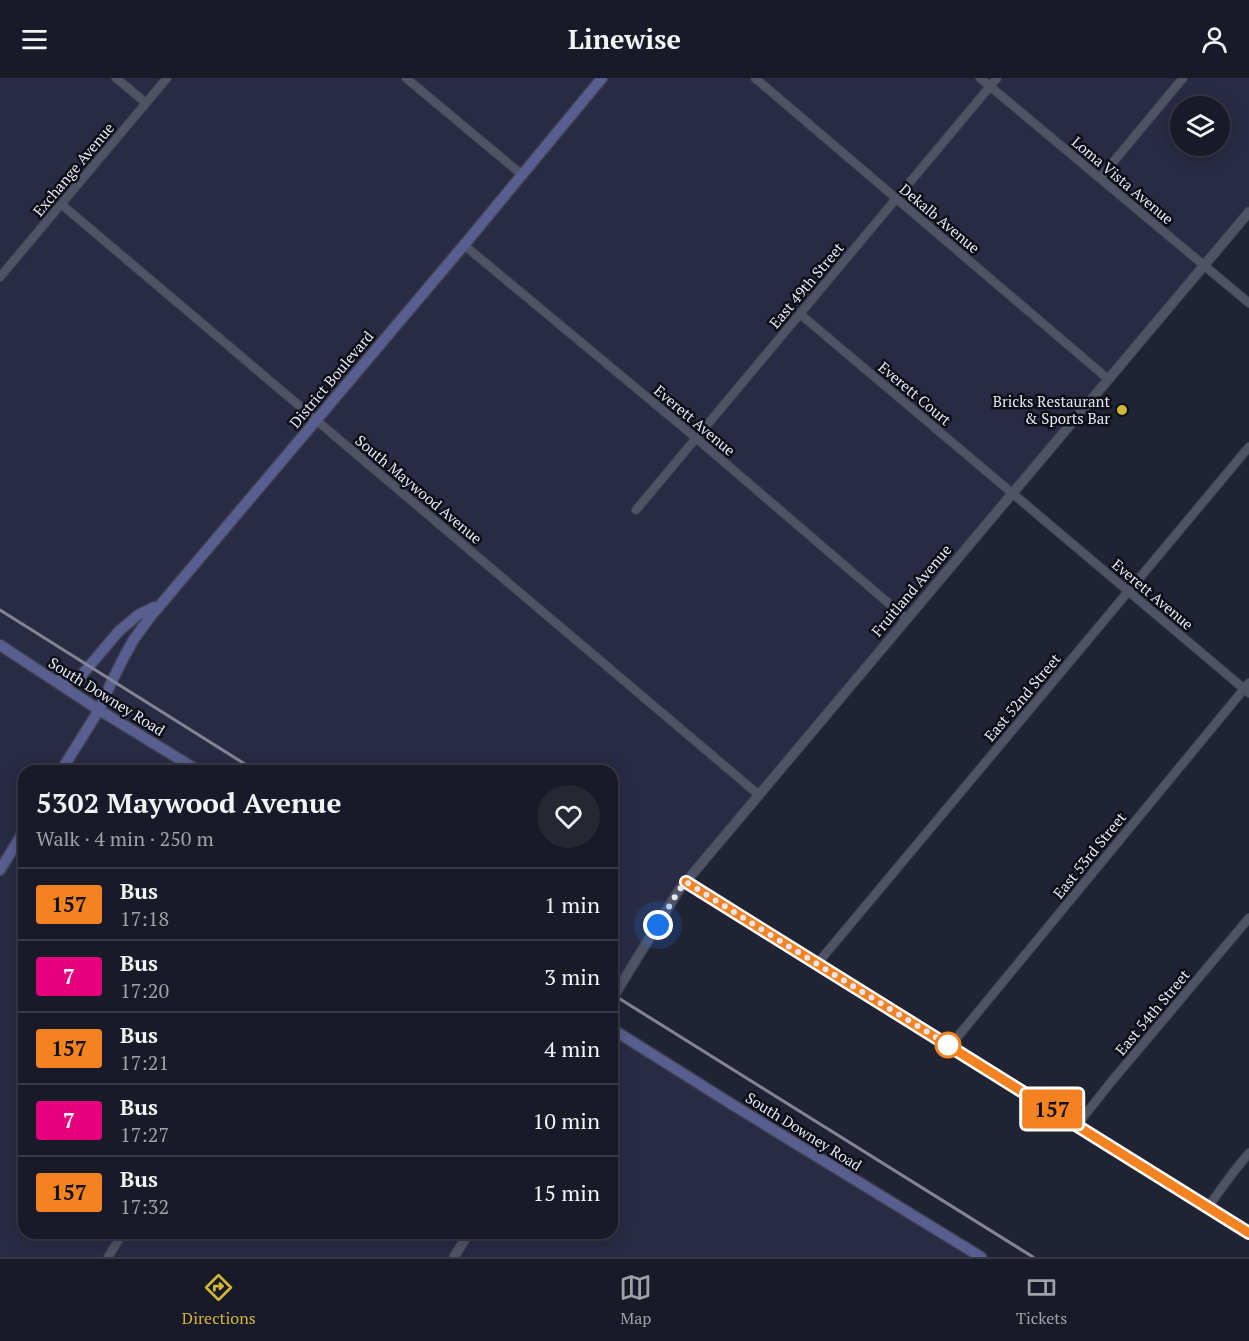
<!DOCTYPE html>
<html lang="en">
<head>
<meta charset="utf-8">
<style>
  body { margin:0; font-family:"PT Serif",serif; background:#252733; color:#f1f3f6; height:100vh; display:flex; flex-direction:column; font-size:22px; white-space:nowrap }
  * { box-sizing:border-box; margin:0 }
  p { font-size:20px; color:#9fa1a7 }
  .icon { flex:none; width:33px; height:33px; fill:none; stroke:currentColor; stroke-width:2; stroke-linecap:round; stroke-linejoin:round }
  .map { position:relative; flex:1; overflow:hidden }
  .drawer { position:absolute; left:18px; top:687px; width:600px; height:474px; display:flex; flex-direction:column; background:#181a27; border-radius:18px; box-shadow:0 3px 15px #0003,0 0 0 2px #363844 }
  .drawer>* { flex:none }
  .badge { padding:0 12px; border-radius:4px; font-size:21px; line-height:39px }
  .tools { position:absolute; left:1170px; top:18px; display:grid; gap:12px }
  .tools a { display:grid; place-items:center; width:60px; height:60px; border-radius:50%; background:#181a27; box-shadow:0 3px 15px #0003,0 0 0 2px #363844; font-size:30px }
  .you { position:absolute; width:30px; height:30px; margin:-15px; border:4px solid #fff; border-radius:50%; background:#1a73e8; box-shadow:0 0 0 9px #1a73e833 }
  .map>.badge { position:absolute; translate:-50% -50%; box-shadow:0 0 0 3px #fff }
  .round { display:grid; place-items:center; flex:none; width:63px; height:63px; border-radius:32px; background:#252733 }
  .headline { display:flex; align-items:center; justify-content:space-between; height:102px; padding:0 18px }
  h1 { font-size:28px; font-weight:700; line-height:45px }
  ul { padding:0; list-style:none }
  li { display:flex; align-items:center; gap:18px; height:72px; padding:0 18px; border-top:2px solid #363844 }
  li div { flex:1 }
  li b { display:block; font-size:22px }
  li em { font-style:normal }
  li .badge { min-width:66px; font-weight:700; text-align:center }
  header { display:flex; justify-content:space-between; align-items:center; height:78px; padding:0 18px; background:#181a27; font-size:27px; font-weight:700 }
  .tab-bar { display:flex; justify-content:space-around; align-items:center; height:84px; border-top:2px solid #363844; background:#181a27; font-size:16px; color:#9fa1a7 }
  .tab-bar a { display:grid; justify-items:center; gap:3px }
  .tab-bar .on { color:#d2b635 }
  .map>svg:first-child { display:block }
</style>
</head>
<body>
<header><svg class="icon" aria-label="menu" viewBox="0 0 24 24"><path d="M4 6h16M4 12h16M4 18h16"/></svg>Linewise<svg class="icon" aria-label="person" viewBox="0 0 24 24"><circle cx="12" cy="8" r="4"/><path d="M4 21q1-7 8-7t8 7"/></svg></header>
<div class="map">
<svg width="1249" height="1179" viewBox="0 0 1249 1179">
  <rect width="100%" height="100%" fill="#202334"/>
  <!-- built -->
  <path fill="#282b43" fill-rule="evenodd" d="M 0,0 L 1249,0 L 1249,134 L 692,798 L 625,903 L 612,896 L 612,693 L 24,693 L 24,1155 L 612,1155 L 612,957 L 968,1179 L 0,1179 ZM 1180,28 L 1220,28 L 1220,68 L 1180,68 Z"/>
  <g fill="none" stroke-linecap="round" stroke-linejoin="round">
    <defs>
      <path id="minor" d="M 116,0 L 146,25
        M 406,0 L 521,96
        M 755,0 L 1108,301
        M 980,0 L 1249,225
        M 1100,100 L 1183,0
        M 61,126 L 759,717
        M 464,167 L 696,360 L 907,541
        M 0,199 L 167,0
        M 800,236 L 1249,615
        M 636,432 L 997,0
        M 817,886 L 1249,369
        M 950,968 L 1249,605
        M 1077,1047 L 1111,1004 L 1249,840
        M 1208,1129 L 1232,1096 L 1249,1075
        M 108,1179 L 123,1155"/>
      <path id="tertiary" d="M 686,804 L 1249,1155
        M 612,921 L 679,812 L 1249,134
        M 454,1179 L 469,1155"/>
      <path id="secondary" d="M 0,567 L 99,632 L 199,693
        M 55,602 L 68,603 L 80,599 L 119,553 L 138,537 L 154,529
        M 61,693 L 99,632 L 112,603 L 124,579 L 134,561 L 151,538 L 464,167 L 602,0
        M 0,792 L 24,753
        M 612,951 L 733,1027 L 981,1179"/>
    </defs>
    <!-- minor casing -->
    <use href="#minor" stroke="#3e404f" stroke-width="10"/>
    <!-- tertiary casing -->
    <use href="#tertiary" stroke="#3e404f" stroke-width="11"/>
    <!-- secondary casing -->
    <use href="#secondary" stroke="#3e404f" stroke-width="13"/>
    <!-- minor -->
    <use href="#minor" stroke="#4f5366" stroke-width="8"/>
    <!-- tertiary -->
    <use href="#tertiary" stroke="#4f5366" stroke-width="9"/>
    <!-- secondary -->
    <use href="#secondary" stroke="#585e8f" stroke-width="10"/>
    <!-- rail -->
    <path stroke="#838594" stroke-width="3" d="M 0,532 L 256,693
      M 612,916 L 1033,1179"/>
  </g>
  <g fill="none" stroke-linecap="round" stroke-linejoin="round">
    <defs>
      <path id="line" d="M 686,804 L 1249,1155"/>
    </defs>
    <!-- line casing -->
    <use href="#line" stroke="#fff" stroke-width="14"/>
    <!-- line -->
    <use href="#line" stroke="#f58220" stroke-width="9"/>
    <!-- walk -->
    <path stroke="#e4e6f2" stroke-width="6" stroke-dasharray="0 10.8" d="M 658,847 L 679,812 L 686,804 L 817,886 L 950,968 L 948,967"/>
  </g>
  <!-- markers -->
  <circle fill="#d2b635" stroke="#0c0d15" stroke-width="2" cx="1122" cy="332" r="6"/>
  <circle fill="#fff" stroke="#f58220" stroke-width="3" cx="948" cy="967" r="12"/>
  <g text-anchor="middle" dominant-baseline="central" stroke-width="5" stroke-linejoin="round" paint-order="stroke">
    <!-- street labels -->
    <g font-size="15" fill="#e4e6f2" stroke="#0c0d15">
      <text transform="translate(73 91) rotate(-50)">Exchange Avenue</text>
      <text transform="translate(1123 102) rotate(40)">Loma Vista Avenue</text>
      <text transform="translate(940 140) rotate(40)">Dekalb Avenue</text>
      <text transform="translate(806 207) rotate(-50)">East 49th Street</text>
      <text transform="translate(331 301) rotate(-50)">District Boulevard</text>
      <text transform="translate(915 315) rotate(40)">Everett Court</text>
      <text transform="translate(695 342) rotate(40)">Everett Avenue</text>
      <text transform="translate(419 411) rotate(40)">South Maywood Avenue</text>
      <text transform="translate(911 512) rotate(-50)">Fruitland Avenue</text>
      <text transform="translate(1153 516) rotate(40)">Everett Avenue</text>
      <text transform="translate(107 618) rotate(32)">South Downey Road</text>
      <text transform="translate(1022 619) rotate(-50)">East 52nd Street</text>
      <text transform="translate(1089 777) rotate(-51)">East 53rd Street</text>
      <text transform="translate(1152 934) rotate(-50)">East 54th Street</text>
      <text transform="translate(804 1053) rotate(32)">South Downey Road</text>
    </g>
    <!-- poi labels -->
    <g font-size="15" fill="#e4e6f2" stroke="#0c0d15" text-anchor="end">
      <text x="1110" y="323">Bricks Restaurant<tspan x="1110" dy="17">&amp; Sports Bar</tspan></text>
    </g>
  </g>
</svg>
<div class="tools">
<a><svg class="icon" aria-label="layers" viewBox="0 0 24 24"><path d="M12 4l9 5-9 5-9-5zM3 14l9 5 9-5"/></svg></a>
</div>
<div class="you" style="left:658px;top:847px"></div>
<b class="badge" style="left:1052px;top:1031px;background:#f58220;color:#111">157</b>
<section class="drawer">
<div class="headline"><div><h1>5302 Maywood Avenue</h1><p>Walk · 4 min · 250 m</p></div><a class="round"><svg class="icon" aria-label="heart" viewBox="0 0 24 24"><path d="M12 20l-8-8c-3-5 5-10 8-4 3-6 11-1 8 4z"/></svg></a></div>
<ul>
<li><span class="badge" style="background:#f58220;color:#111">157</span><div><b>Bus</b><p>17:18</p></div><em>1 min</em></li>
<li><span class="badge" style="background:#e6007e;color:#fff">7</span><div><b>Bus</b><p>17:20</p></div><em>3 min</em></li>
<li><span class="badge" style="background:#f58220;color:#111">157</span><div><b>Bus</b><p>17:21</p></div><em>4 min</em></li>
<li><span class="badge" style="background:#e6007e;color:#fff">7</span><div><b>Bus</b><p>17:27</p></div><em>10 min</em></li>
<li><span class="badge" style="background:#f58220;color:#111">157</span><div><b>Bus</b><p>17:32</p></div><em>15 min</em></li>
</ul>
</section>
</div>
<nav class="tab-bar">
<a class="on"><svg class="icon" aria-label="directions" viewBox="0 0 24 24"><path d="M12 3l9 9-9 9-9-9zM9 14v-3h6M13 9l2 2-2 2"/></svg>Directions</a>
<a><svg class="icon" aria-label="map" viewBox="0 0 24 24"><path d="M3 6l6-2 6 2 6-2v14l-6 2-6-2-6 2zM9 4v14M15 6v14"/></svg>Map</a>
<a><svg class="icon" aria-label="tickets" viewBox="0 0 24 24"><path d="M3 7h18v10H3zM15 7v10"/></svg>Tickets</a>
</nav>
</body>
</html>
